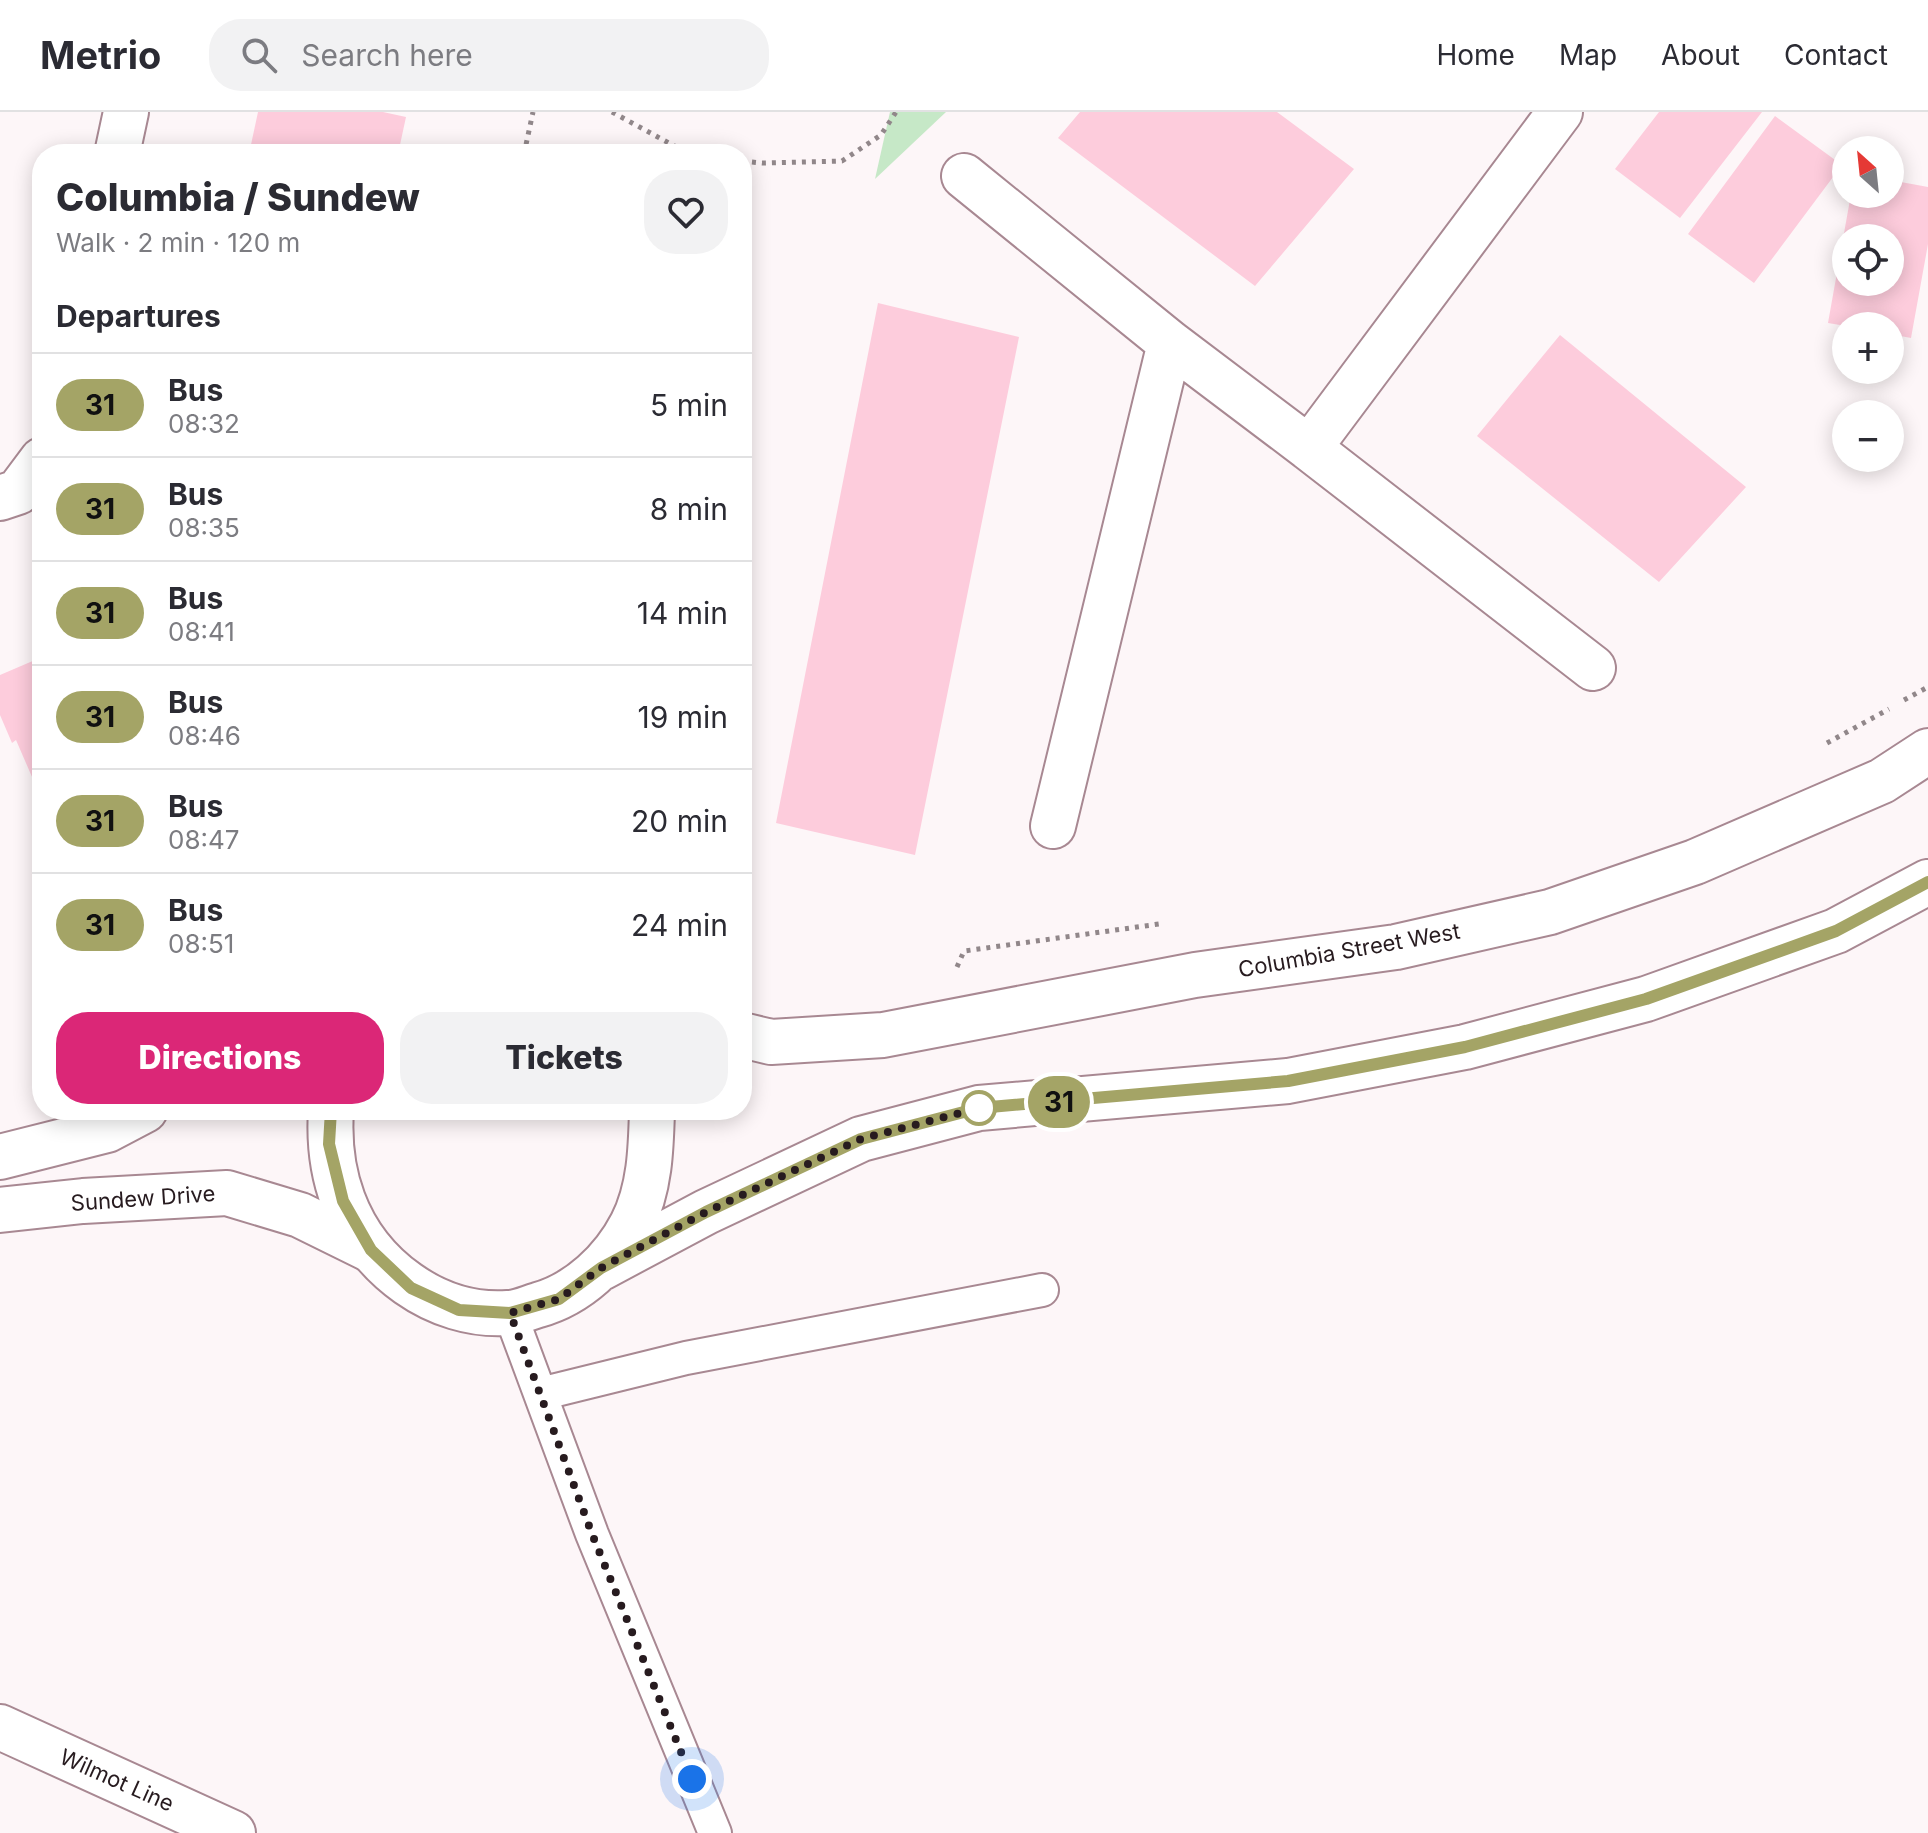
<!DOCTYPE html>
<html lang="en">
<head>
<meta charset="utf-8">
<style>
  body { margin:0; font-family:Inter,sans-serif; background:#f2f2f3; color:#2b2b33; height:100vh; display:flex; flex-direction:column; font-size:30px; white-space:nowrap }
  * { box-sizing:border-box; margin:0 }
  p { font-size:26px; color:#7c7c81 }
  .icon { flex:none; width:44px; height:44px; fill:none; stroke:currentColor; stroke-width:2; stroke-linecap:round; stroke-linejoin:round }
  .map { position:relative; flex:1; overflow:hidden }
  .panel { position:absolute; left:32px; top:32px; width:720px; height:976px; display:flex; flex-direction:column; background:#fff; border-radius:32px; box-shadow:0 4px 20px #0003 }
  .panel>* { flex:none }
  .badge { padding:0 16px; border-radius:26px; font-size:28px; line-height:52px }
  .needle { width:52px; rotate:333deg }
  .buttons { position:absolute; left:1832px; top:24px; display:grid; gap:16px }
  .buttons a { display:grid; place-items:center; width:72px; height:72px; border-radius:50%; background:#fff; box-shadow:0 4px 20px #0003; font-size:40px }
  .you { position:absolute; width:40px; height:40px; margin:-20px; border:6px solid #fff; border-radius:50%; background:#1a73e8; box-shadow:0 0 0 12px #1a73e833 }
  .map>.badge { position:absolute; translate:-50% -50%; box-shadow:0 0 0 4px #fff }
  h2 { padding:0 24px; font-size:30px; line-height:72px }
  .round { display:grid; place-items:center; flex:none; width:84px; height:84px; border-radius:32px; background:#f2f2f3 }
  .overview { display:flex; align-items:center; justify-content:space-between; height:136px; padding:0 24px }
  h1 { font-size:38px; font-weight:800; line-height:60px }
  .primary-button { display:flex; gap:16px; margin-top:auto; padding:16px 24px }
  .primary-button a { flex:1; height:92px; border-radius:32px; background:#db2777; color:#fff; font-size:32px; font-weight:800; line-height:92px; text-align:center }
  .primary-button a+a { background:#f2f2f3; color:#2b2b33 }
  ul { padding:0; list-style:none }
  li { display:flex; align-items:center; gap:24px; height:104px; padding:0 24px; border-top:2px solid #e1e1e2 }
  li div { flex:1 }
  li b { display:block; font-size:30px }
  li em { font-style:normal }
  li .badge { min-width:88px; font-weight:700; text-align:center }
  header { display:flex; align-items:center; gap:48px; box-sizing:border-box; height:112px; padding:0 40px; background:#fff; border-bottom:2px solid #e1e1e2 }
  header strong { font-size:38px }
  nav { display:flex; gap:44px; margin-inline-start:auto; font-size:28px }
  .search { width:560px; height:72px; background:#f2f2f3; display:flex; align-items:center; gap:20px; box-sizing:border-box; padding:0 28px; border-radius:32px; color:#7c7c81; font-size:30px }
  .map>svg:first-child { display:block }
</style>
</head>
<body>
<header>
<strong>Metrio</strong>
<div class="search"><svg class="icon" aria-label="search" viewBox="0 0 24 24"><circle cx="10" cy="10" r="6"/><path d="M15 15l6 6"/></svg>Search here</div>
<nav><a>Home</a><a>Map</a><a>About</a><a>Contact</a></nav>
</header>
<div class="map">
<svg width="1928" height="1721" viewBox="0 0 1928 1721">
  <rect width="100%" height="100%" fill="#fdf6f8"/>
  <!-- green -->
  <path fill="#c6e8c7" d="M 890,0 L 946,0 L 875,67 Z"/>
  <!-- building -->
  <path fill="#fdccdc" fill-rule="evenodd" d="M 258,0 L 383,0 L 406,5 L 398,42 L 249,42 Z
    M 1080,0 L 1277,0 L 1354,57 L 1255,174 L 1058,26 Z
    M 1659,0 L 1762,0 L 1680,106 L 1615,57 Z
    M 1775,4 L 1842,53 L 1754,171 L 1688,122 Z
    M 1890,68 L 1928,75 L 1928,132 L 1911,226 L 1890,222 L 1890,214 L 1846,214 L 1828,211 L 1851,82 L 1890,82 ZM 1846,126 L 1890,126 L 1890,170 L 1846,170 Z
    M 878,191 L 1019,225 L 915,743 L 776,711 Z
    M 1560,223 L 1746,375 L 1659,470 L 1477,324 Z
    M 42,545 L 42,688 L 16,628 L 12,631 L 0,603 L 0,563 Z"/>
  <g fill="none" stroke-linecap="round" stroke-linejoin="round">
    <defs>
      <path id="lane" d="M 510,1201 L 592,1422 L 715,1721
        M 540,1282 L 686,1246 L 1042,1178"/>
      <path id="street" d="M 117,42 L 126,0
        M 964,64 L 1170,231 L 1309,336 L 1560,0
        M 1309,336 L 1593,556
        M 0,386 L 18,380 L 42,348
        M 1053,714 L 1170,231
        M 0,1045 L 107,1018 L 145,998
        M 0,1098 L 83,1089 L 227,1081 L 300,1103 L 371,1138
        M 0,1615 L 233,1721"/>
      <path id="secondary" d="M 742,923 L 771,930 L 883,923 L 1195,863 L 1396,835 L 1550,800 L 1695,750 L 1882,669 L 1928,639
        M 331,998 C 329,1028 332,1059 343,1088 C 368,1155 436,1206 508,1201 C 518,1201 528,1196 538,1193 C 578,1182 613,1149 632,1112 C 650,1077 651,1036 652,998
        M 601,1156 L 706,1100 L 861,1027 L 979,996 L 1288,969 L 1465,935 L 1646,887 L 1836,819 L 1928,770"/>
    </defs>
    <!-- lane casing -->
    <use href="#lane" stroke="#a88892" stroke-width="36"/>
    <!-- street casing -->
    <use href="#street" stroke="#a88892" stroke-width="48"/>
    <!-- secondary casing -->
    <use href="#secondary" stroke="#a88892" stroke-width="48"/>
    <!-- path -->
    <path stroke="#91878a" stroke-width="5" stroke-dasharray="4 6" stroke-linecap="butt" d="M 612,0 L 689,42
      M 524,42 L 533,0
      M 742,49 L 762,51 L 842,49 L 881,23 L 896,0
      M 1904,588 L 1928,575
      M 1827,631 L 1889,597
      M 957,855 L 964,839 L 1159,812"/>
    <!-- lane -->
    <use href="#lane" stroke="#fff" stroke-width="32"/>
    <!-- street -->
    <use href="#street" stroke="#fff" stroke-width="44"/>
    <!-- secondary -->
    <use href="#secondary" stroke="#fff" stroke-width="44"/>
  </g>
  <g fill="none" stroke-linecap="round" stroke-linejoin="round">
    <defs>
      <path id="line" d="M 331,998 L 329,1032 L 343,1089 L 371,1138 L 411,1176 L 459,1198 L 510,1201 L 559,1187 L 601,1156 L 706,1100 L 861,1027 L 979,996 L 1288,969 L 1465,935 L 1646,887 L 1836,819 L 1928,770"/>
    </defs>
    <!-- line casing -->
    <use href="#line" stroke="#fff" stroke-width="18"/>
    <!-- line -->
    <use href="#line" stroke="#a4a466" stroke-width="12"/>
    <!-- walk -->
    <path stroke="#271b1f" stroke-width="8" stroke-dasharray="0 14.4" d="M 692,1667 L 592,1422 L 510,1201 L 559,1187 L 601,1156 L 706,1100 L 861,1027 L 979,996"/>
  </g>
  <!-- markers -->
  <circle fill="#fff" stroke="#a4a466" stroke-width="4" cx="979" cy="996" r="16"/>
  <g text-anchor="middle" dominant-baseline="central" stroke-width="6" stroke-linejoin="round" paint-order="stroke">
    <!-- street labels -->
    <g font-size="22" fill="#271b1f" stroke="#fff">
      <text transform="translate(1349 838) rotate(-10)">Columbia Street West</text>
      <text transform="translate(143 1086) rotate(-4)">Sundew Drive</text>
      <text transform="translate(117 1668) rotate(24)">Wilmot Line</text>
    </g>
  </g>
</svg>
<div class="buttons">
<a><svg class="needle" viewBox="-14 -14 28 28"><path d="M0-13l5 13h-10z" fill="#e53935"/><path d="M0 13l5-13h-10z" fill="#7c7c81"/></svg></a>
<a><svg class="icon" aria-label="locate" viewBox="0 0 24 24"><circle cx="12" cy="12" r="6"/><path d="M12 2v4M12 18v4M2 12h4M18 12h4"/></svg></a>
<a>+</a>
<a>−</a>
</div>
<div class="you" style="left:692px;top:1667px"></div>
<b class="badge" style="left:1059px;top:990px;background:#a4a466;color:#111">31</b>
<section class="panel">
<div class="overview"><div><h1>Columbia / Sundew</h1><p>Walk · 2 min · 120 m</p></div><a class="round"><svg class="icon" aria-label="heart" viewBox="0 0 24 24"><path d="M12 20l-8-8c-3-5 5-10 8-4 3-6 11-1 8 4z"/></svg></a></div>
<h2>Departures</h2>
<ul>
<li><span class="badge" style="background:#a4a466;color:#111">31</span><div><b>Bus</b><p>08:32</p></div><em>5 min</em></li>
<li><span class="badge" style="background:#a4a466;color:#111">31</span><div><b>Bus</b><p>08:35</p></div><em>8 min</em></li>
<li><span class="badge" style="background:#a4a466;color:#111">31</span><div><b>Bus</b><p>08:41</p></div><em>14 min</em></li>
<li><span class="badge" style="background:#a4a466;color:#111">31</span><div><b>Bus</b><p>08:46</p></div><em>19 min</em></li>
<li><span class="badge" style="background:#a4a466;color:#111">31</span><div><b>Bus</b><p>08:47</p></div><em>20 min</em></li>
<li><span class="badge" style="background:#a4a466;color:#111">31</span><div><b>Bus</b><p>08:51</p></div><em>24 min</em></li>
</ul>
<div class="primary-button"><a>Directions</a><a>Tickets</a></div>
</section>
</div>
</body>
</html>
